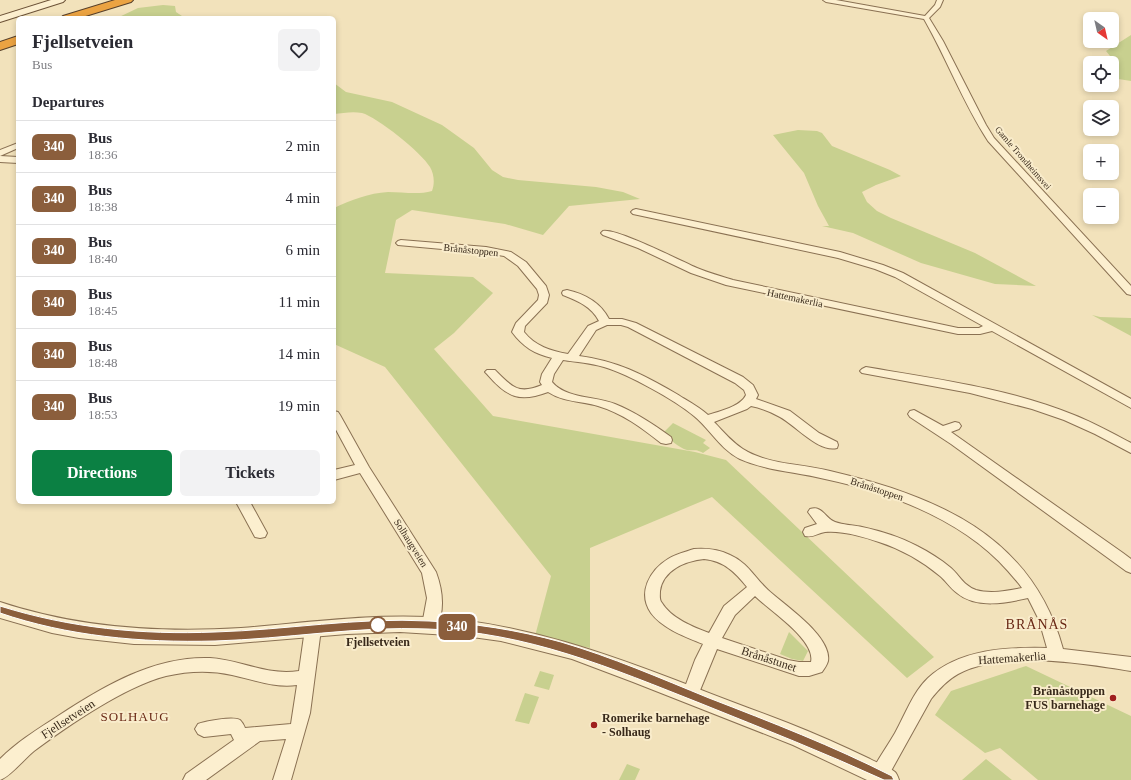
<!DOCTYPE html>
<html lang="en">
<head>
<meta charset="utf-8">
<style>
  body { margin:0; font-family:"Times New Roman",serif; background:#f2f2f3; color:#2b2b33; height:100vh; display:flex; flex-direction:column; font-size:15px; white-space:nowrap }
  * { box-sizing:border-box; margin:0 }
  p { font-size:13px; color:#7c7c81 }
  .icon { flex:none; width:22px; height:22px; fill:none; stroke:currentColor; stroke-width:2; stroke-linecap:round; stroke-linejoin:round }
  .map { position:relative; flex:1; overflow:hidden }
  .panel { position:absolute; left:16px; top:16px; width:320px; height:488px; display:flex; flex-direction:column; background:#fff; border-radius:6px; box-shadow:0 2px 6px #0003 }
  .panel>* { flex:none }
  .badge { padding:0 8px; border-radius:6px; font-size:14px; line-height:26px }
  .needle { width:26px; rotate:146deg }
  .fabs { position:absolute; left:1083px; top:12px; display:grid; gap:8px }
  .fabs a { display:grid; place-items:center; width:36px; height:36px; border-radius:6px; background:#fff; box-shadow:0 2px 6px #0003; font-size:20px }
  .map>.badge { position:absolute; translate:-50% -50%; box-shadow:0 0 0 2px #fff }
  h2 { padding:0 16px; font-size:15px; line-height:36px }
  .round { display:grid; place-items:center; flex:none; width:42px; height:42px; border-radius:6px; background:#f2f2f3 }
  .head { display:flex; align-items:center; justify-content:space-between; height:68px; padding:0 16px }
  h1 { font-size:19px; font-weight:600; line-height:30px }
  .action { display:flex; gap:8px; margin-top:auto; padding:8px 16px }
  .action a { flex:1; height:46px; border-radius:6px; background:#0b8043; color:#fff; font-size:16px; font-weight:600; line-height:46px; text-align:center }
  .action a+a { background:#f2f2f3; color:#2b2b33 }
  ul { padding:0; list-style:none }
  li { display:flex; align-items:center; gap:12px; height:52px; padding:0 16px; border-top:1px solid #e1e1e2 }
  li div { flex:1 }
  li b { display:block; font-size:15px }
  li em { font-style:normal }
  li .badge { min-width:44px; font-weight:700; text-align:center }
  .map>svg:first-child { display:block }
</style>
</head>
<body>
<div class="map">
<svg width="1131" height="780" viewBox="0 0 1131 780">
  <rect width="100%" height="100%" fill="#f2e2bb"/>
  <!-- green -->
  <path fill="#c8d08f" d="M 163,5 L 175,6 L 176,12 L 185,18 L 117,18 L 138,8 Z
    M 1131,35 L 1131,81 L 1112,78 L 1112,63 L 1105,63 L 1110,60 L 1110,56 L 1106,51 Z
    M 334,83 L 346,92 L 392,102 L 442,125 L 474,148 L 492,170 L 503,177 L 518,180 L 596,187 L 623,192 L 640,199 L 569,206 L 543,235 L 505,224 L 412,210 L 396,220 L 385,273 L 473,277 L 493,293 L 454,333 L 434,349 L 493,416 L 695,452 L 726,460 L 934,657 L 907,678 L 712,497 L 590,548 L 590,648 L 535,636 L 551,576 L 385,367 L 334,344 L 334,208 C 351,200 369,193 388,192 C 403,192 418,195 432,191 C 435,183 434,174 430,167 C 422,153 377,117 362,113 C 353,111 343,113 334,114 Z
    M 798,130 L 817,131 L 822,133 L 832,146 L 890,170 L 901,176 L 876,185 L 862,192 L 867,202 L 877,211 L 891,218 L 975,253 L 1036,286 L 995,284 L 921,263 L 853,233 L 822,226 L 829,226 L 818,206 L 804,173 L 773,135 Z
    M 1092,315 L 1100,317 L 1131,318 L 1131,336 Z
    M 673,423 L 706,440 L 703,443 L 710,448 L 703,453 C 696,449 694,451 687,450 C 679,448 669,439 664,432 Z
    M 789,632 L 808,651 L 803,661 L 792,659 L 780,654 Z
    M 1026,666 L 1131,716 L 1131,780 L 1038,780 L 1000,748 L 985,753 L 935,715 L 951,691 Z
    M 540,671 L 554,675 L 549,690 L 534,686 Z
    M 525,693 L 539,697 L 529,724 L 515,721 Z
    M 986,759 L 1012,780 L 962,780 Z
    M 627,764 L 640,769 L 635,780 L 619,780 Z"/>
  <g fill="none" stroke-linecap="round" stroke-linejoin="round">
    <defs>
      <path id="minor" d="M 823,0 L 836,0 L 925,16 L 935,5 L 937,0 L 943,0 L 940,7 L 929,18 L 943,41 L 986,125 L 994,138 L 1131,286 L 1131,295 L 1127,294 L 988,141 C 963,103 947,59 924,19 L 826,2 Z
        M 18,143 L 18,148 L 0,156 L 0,150 Z
        M 0,156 L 18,157 L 18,163 L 0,162 Z
        M 636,209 L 840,252 L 883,265 L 903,273 L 1131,399 L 1131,408 L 992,331 L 980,334 L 958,334 L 726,285 L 691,273 L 638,248 L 603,235 L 601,233 L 603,231 C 616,228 681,261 697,268 C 709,273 721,276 733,280 L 958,328 L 979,328 L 983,326 L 895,277 L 875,269 L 838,258 L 633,214 L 631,212 L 633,210 Z
        M 401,240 L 486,247 L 511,252 L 526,262 L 546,286 L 549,295 L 547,303 L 525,326 L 524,332 C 535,346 551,351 568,354 L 588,326 L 599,321 C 591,306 578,301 563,295 L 562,293 L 563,291 L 567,290 C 585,294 600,302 609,319 L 622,319 L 636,323 L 743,377 L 753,385 L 758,395 L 756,399 L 790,411 L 819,433 L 837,442 L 838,445 L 837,448 C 819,453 795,425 780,417 C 771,412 761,408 751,406 L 747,409 L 714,422 C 724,432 734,445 748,452 C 773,465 803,464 830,471 C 936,496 1032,535 1063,649 L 1131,657 L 1131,671 C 1083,663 1002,650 958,674 C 947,680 938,690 931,699 L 886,780 L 872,780 L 870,775 C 877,760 887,747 895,733 C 905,715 913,692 928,678 C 960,649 1007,647 1047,648 L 1039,620 L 1028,598 C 1006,603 976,609 957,593 C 950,588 946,581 940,576 C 922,561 901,549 879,542 C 865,537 840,530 825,532 C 818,533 813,538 805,536 L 803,532 L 805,528 L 817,524 L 808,512 L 810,509 C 822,505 825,518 835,522 C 843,525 853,525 862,527 C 881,531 900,537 917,546 C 929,552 940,559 951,568 C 959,575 964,586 976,590 C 990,594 1007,591 1022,588 C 1018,582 1013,577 1008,571 C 963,520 891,493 825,479 C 797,472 767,471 740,459 C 721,450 710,429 694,416 C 675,400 628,374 604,367 C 591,363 576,362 563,360 L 554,374 L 552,382 C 566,399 596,396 615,404 C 635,412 653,424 671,437 L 672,440 L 671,443 L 666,444 L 661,443 C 642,428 622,413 598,406 C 581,401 563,402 548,392 C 519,403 507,397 487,374 L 485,372 L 487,370 L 495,370 C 512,387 518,395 542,385 L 540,382 L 542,374 L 552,358 C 535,354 523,347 512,332 L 516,323 L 538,300 L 539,295 L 537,289 L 518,266 L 504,256 L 486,253 L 398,245 L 396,243 L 398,241 ZM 607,325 L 621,325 L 628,327 L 735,383 L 744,390 L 746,395 C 740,407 720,411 708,415 C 698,406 686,400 675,393 C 642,374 617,361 579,356 L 596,330 Z
        M 866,367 C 935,379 1008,388 1074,415 C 1094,423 1112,433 1131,443 L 1131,453 L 1095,434 L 1064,420 L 1032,409 L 970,393 L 862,373 L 860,371 L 862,369 Z
        M 914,410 L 943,426 L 955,422 L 959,423 L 961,426 L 959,429 L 951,432 L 1123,553 L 1131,559 L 1131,573 L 1126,571 L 951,444 L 910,417 L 908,414 L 910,411 Z
        M 334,411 L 338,412 L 340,415 L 369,467 L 436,572 C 443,591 445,611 436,629 L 430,631 L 424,629 L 422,625 L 427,598 L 422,573 L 360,473 L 334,480 L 334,470 L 355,465 L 334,426 Z
        M 236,502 L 250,502 L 267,533 L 265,537 L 260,538 L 255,537 Z
        M 694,549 C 707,548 718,549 730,555 C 747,562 755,578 768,590 C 784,605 832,636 828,661 C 827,665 824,669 822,672 L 809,676 L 799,676 L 717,649 L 696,700 L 690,702 L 684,700 L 682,695 L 695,660 L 703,644 C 686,637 663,629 651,613 C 637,593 650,570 668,559 C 676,554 685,552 694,549 ZM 704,559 C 724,561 735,572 747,587 L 724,606 L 709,633 C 693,627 671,618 662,603 C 659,600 660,595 660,591 C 663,570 685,561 704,559 ZM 755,596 C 770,611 816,640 811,662 L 799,662 L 788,660 L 722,638 L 735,615 Z
        M 313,623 L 319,625 L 321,629 L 310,713 L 291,780 L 273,780 L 286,739 L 260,741 L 206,780 L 183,780 L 186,774 L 234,740 L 231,734 L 204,737 L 198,734 L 195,729 L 198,724 C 206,721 233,716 240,720 C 242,722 244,725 245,728 L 291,724 L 297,685 C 274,688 255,680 232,675 C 210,670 188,671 166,676 C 124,687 69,725 34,751 C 24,759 11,776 0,780 L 0,759 C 17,742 38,729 58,716 C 104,686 154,656 210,658 C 242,660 266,676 299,671 L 305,629 L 307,625 Z"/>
      <path id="tertiary" d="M 0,602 C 78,628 160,633 241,628 C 304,623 366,614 429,617 C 523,623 609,654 696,688 C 726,700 757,711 788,723 C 816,734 843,746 870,759 C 877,763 888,766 895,772 C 897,774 898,777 899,780 L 867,780 L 793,745 L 633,682 L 572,659 L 501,641 L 465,636 L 400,632 L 347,634 L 215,645 L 134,644 L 79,638 L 52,633 L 0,618 Z"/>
      <path id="secondary" d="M 51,0 L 65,0 L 63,2 L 0,22 L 0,16 Z"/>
      <path id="motorway" d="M 115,0 L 133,0 L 131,2 L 79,18 L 61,18 L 63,16 Z
        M 18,36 L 18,44 L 0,50 L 0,42 Z"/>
    </defs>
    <!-- minor casing -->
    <use href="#minor" stroke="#8a7153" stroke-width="2"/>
    <!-- tertiary casing -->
    <use href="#tertiary" stroke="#8a7153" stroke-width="2"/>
    <!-- secondary casing -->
    <use href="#secondary" stroke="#6c5237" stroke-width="2"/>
    <!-- motorway casing -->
    <use href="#motorway" stroke="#573f29" stroke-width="2"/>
    <!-- minor -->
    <use href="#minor" fill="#fcefcf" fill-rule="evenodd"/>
    <!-- tertiary -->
    <use href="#tertiary" fill="#fcefcf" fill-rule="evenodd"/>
    <!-- secondary -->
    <use href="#secondary" fill="#fcefcf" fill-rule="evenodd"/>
    <!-- motorway -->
    <use href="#motorway" fill="#eba342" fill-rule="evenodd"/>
  </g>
  <!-- line -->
  <path fill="#8b5e3c" stroke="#fff" d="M 0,606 C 70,628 142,635 215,632 C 286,630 357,617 429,621 C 473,623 518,630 561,642 C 612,657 660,678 709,698 C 771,722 833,746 892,776 L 894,780 L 884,780 C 825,753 764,729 702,704 C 611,668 527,632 428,629 C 357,626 286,639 215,641 C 141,643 67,636 0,613 Z"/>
  <!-- markers -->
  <circle fill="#fff" stroke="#8b5e3c" stroke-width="2" cx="378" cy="625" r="8"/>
  <g fill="#9f1f1e" stroke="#f9eccb" stroke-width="1.5">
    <circle cx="1113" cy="698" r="4"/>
    <circle cx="594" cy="725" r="4"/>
  </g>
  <g text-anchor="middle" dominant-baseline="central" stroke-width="4" stroke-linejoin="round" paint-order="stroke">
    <!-- far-street labels -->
    <g font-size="9" fill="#38291a" stroke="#f9eccb">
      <text transform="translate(1023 158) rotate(49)">Gamle Trondheimsvei</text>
    </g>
    <!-- street labels -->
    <g font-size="10" fill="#38291a" stroke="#f9eccb">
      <text transform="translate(471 250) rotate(6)">Brånåstoppen</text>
      <text transform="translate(795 298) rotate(12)">Hattemakerlia</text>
      <text transform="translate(877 489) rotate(18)">Brånåstoppen</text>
      <text transform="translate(411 543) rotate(58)">Solhaugveien</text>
    </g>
    <!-- near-stop labels -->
    <g font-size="12" font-weight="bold" fill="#38291a" stroke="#f9eccb">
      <text x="378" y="642">Fjellsetveien</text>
    </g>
    <!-- near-street labels -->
    <g font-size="12" fill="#38291a" stroke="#f9eccb">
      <text transform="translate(1012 658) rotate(-4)">Hattemakerlia</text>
      <text transform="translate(769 659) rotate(18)">Brånåstunet</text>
      <text transform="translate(68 719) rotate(-33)">Fjellsetveien</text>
    </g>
    <!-- near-poi labels -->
    <g font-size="12" font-weight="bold" fill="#38291a" stroke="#f9eccb" text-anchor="end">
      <text x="1105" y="691">Brånåstoppen<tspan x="1105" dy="14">FUS barnehage</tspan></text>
      <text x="602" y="718" text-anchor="start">Romerike barnehage<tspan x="602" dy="14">- Solhaug</tspan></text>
    </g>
    <!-- near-neighbourhood labels -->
    <g font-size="13" letter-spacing="1" fill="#692815" stroke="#f9eccb">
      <text x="135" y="716">SOLHAUG</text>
    </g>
    <!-- near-quarter labels -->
    <g font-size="14" letter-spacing="1" fill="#692815" stroke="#f9eccb">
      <text x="1037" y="624">BRÅNÅS</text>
    </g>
  </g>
</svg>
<div class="fabs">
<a><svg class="needle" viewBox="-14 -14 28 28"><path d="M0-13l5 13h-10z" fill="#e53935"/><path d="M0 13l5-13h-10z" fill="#7c7c81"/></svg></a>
<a><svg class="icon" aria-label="locate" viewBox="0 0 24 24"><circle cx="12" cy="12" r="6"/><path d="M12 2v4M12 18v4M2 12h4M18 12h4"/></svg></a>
<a><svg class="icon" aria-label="layers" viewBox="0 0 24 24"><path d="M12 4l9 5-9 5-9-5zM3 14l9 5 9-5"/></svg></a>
<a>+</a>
<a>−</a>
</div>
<b class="badge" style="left:457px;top:627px;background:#8b5e3c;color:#fff">340</b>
<section class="panel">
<div class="head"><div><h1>Fjellsetveien</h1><p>Bus</p></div><a class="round"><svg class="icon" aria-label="heart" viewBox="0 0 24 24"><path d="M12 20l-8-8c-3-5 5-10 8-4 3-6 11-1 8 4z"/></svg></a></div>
<h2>Departures</h2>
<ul>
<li><span class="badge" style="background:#8b5e3c;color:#fff">340</span><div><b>Bus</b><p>18:36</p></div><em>2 min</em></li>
<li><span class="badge" style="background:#8b5e3c;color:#fff">340</span><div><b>Bus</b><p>18:38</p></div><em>4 min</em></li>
<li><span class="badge" style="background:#8b5e3c;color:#fff">340</span><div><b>Bus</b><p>18:40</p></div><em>6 min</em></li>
<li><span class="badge" style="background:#8b5e3c;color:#fff">340</span><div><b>Bus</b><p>18:45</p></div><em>11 min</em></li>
<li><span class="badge" style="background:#8b5e3c;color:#fff">340</span><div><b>Bus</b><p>18:48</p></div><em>14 min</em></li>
<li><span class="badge" style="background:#8b5e3c;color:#fff">340</span><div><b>Bus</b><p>18:53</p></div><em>19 min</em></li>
</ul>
<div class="action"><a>Directions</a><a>Tickets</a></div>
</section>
</div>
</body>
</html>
